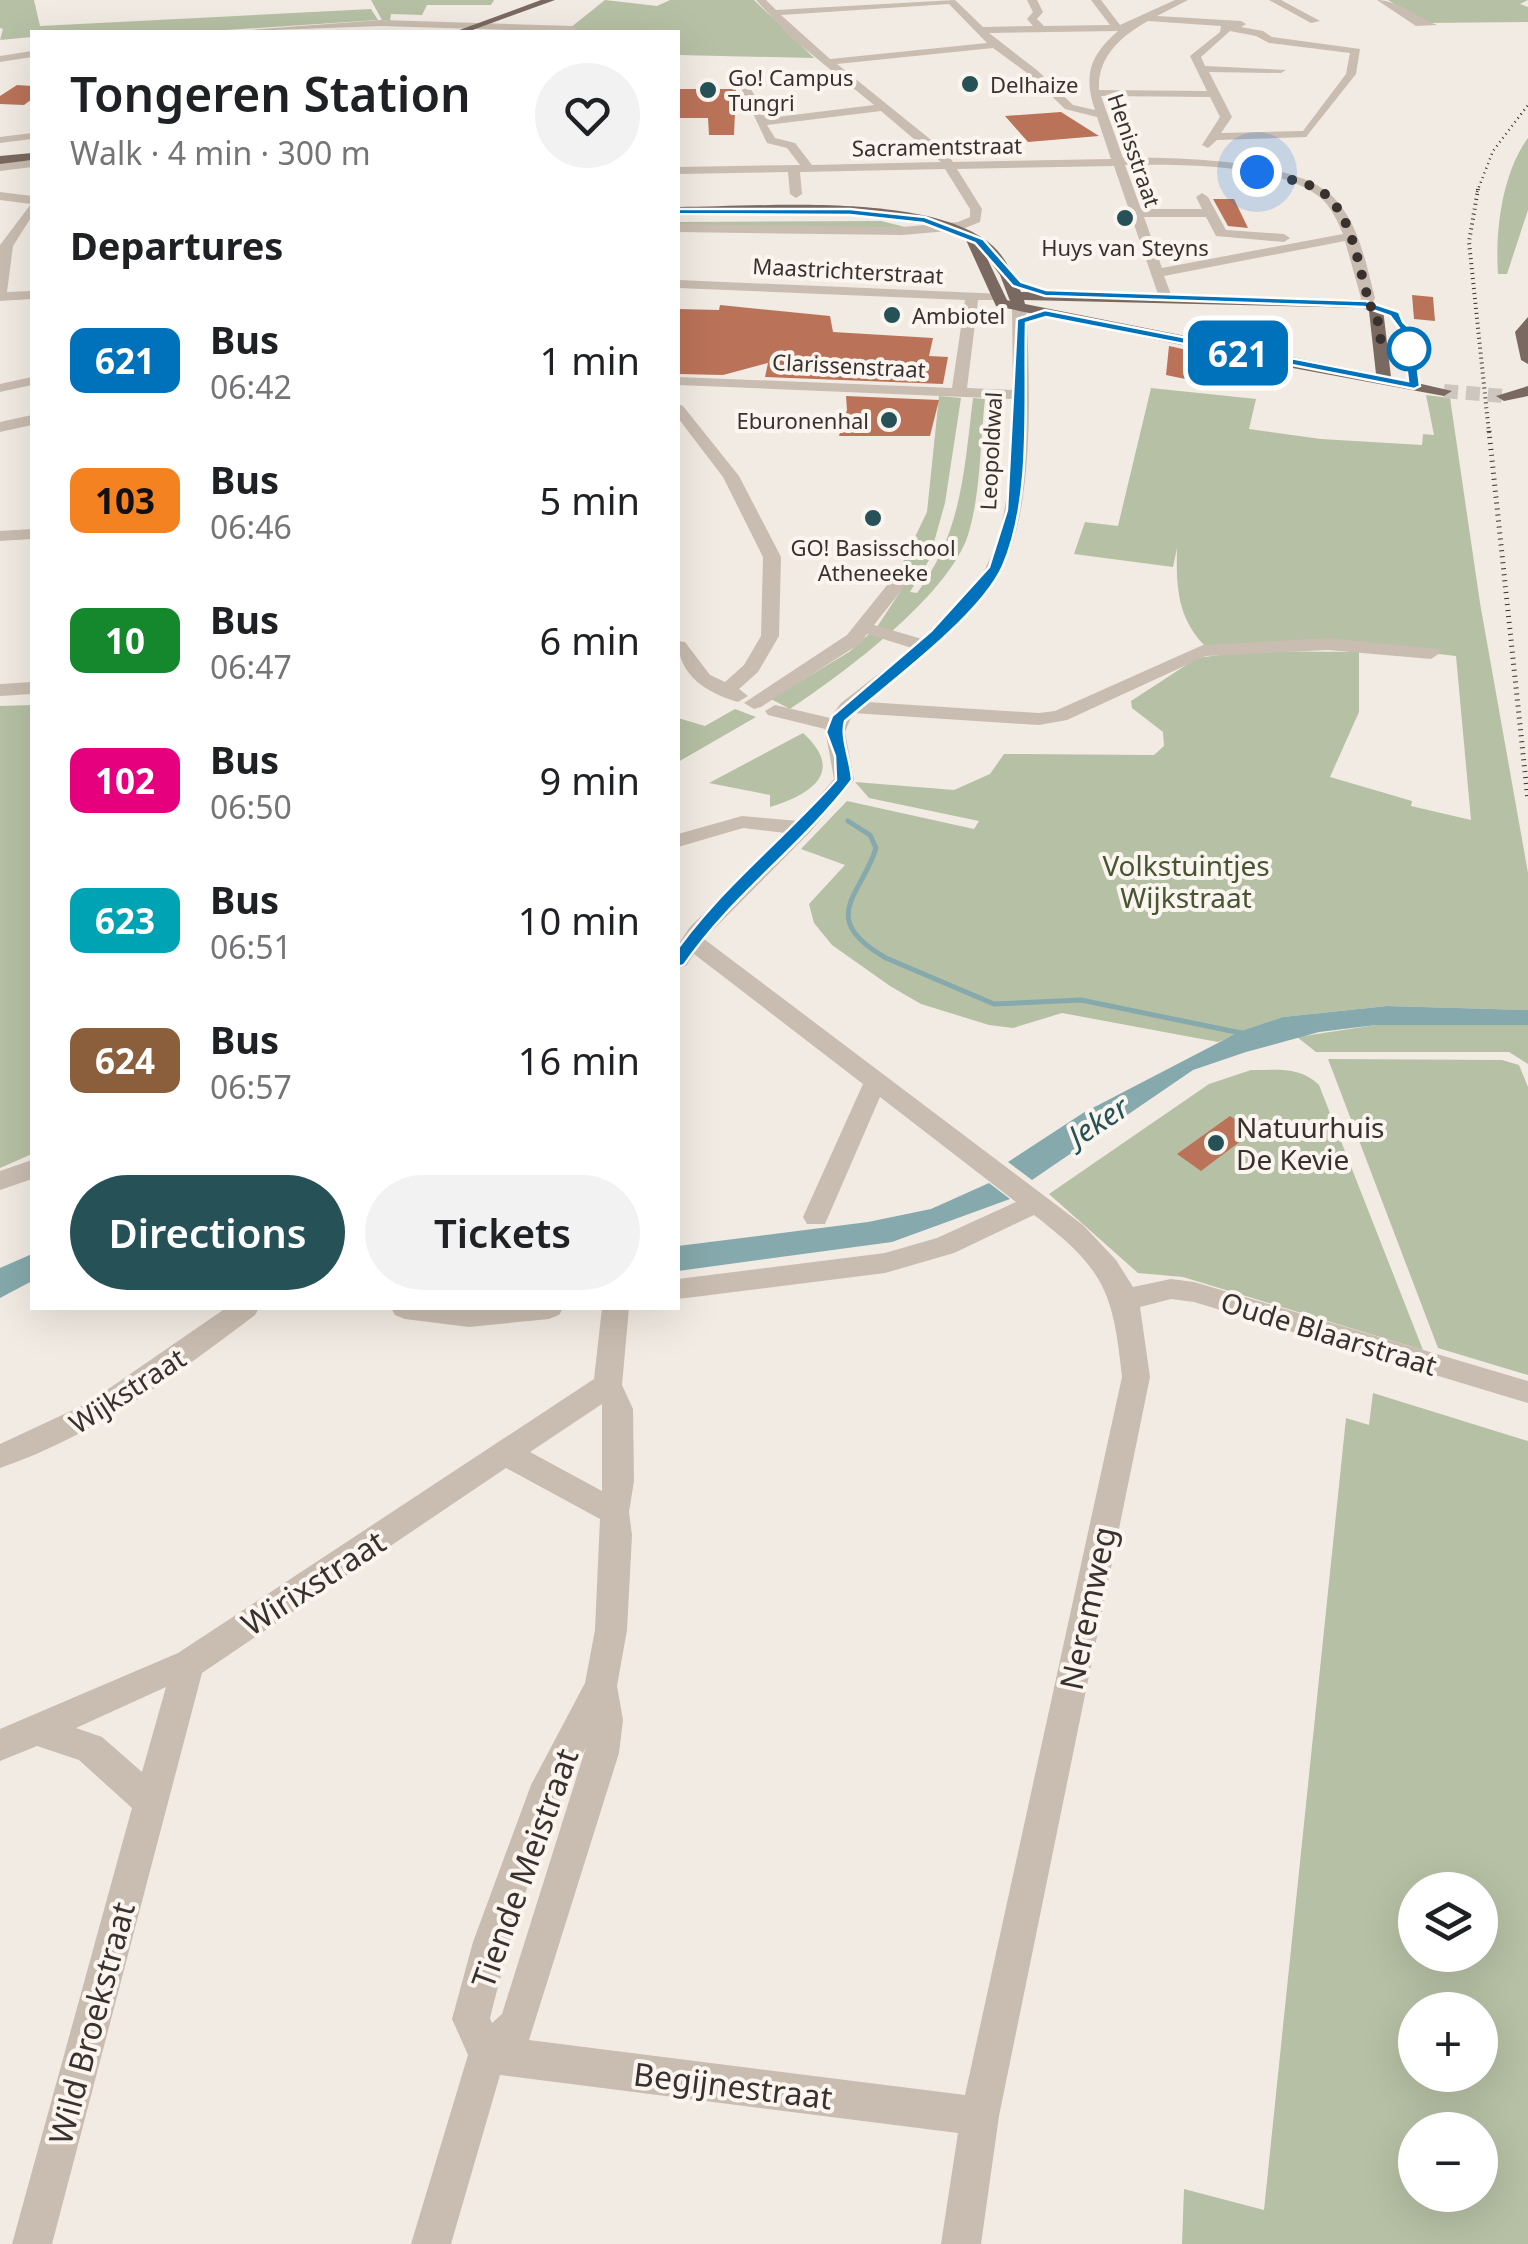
<!DOCTYPE html>
<html lang="en">
<head>
<meta charset="utf-8">
<style>
  body { margin:0; font-family:"Noto Sans",sans-serif; background:#f2f2f2; color:#202124; height:100vh; display:flex; flex-direction:column; font-size:38px; white-space:nowrap }
  * { box-sizing:border-box; margin:0 }
  p { font-size:32px; color:#757577 }
  .icon { flex:none; width:55px; height:55px; fill:none; stroke:currentColor; stroke-width:2; stroke-linecap:round; stroke-linejoin:round }
  .map { position:relative; flex:1; overflow:hidden }
  .side { position:absolute; left:30px; top:30px; width:650px; height:1280px; display:flex; flex-direction:column; background:#fff; border-radius:0px; box-shadow:0 10px 40px #0002 }
  .side>* { flex:none }
  .badge { padding:0 20px; border-radius:15px; font-size:35px; line-height:65px }
  .buttons { position:absolute; left:1398px; top:1872px; display:grid; gap:20px }
  .buttons a { display:grid; place-items:center; width:100px; height:100px; border-radius:50%; background:#fff; box-shadow:0 10px 40px #0002; font-size:50px }
  .you { position:absolute; width:50px; height:50px; margin:-25px; border:8px solid #fff; border-radius:50%; background:#1a73e8; box-shadow:0 0 0 15px #1a73e833 }
  .map>.badge { position:absolute; translate:-50% -50%; box-shadow:0 0 0 5px #fff }
  h2 { padding:0 40px; font-size:38px; line-height:90px }
  .round { display:grid; place-items:center; flex:none; width:105px; height:105px; border-radius:52px; background:#f2f2f2 }
  .summary { display:flex; align-items:center; justify-content:space-between; height:170px; padding:0 40px }
  h1 { font-size:48px; font-weight:600; line-height:75px }
  .action { display:flex; gap:20px; margin-top:auto; padding:20px 40px }
  .action a { flex:1; height:115px; border-radius:60px; background:#265257; color:#fff; font-size:40px; font-weight:600; line-height:115px; text-align:center }
  .action a+a { background:#f2f2f2; color:#202124 }
  ul { padding:0; list-style:none }
  li { display:flex; align-items:center; gap:30px; height:140px; padding:0 40px }
  li div { flex:1 }
  li b { display:block; font-size:38px }
  li em { font-style:normal }
  li .badge { min-width:110px; font-weight:700; text-align:center }
  .map>svg:first-child { display:block }
</style>
</head>
<body>
<div class="map">
<svg width="1528" height="2244" viewBox="0 0 1528 2244">
  <rect width="100%" height="100%" fill="#f2ebe3"/>
  <!-- green -->
  <path fill="#b6c0a4" fill-rule="evenodd" d="M 0,0 L 34,0 L 40,26 L 371,9 L 378,20 L 195,32 L 32,32 L 32,37 L 0,40 L 3,29 L 0,28 Z
    M 371,0 L 494,0 L 491,5 L 427,5 L 422,15 L 391,14 L 390,21 L 382,20 Z
    M 605,0 L 657,6 L 670,0 L 754,0 L 814,58 L 678,55 L 678,32 L 565,32 Z
    M 1388,0 L 1528,0 L 1520,4 L 1528,7 L 1528,22 L 1426,23 Z
    M 1528,138 L 1528,210 L 1507,274 L 1498,274 C 1495,232 1502,173 1528,138 Z
    M 881,221 L 909,228 L 678,226 L 678,222 Z
    M 1151,388 L 1256,399 L 1249,429 L 1321,439 L 1422,445 L 1423,434 L 1434,435 L 1426,395 L 1450,398 L 1480,603 L 1528,873 L 1528,1010 L 1387,1006 L 1283,1017 L 1218,1042 L 1062,1013 L 1013,1028 L 989,1025 L 921,1004 L 890,986 L 832,945 L 814,923 L 809,904 L 845,865 L 801,849 L 847,801 L 974,829 L 979,821 L 869,798 L 855,782 L 954,790 L 990,774 L 1004,754 L 1154,755 L 1164,746 L 1163,732 L 1132,708 L 1131,701 L 1197,658 L 1250,651 L 1359,652 L 1359,712 L 1330,777 L 1412,801 L 1411,806 L 1471,820 L 1456,656 L 1323,641 L 1206,647 C 1177,618 1176,586 1177,548 L 1173,567 L 1074,554 L 1085,522 L 1118,526 Z
    M 939,396 L 961,398 L 945,503 L 929,560 L 910,592 L 917,593 C 962,532 964,471 973,398 L 985,399 C 980,443 981,493 968,535 C 949,595 843,674 790,709 L 771,699 L 849,652 L 877,627 L 911,575 L 900,568 L 927,512 Z
    M 32,705 L 32,1154 L 0,1168 L 0,706 Z
    M 735,709 L 756,717 L 678,762 L 678,718 L 705,726 Z
    M 803,733 C 847,773 809,795 770,807 L 770,795 L 709,783 Z
    M 1477,1022 L 1528,1025 L 1528,1064 L 1509,1052 L 1316,1052 L 1297,1037 L 1376,1025 Z
    M 1328,1059 L 1502,1060 L 1519,1065 L 1528,1087 L 1528,1375 L 1438,1348 Z
    M 1251,1070 C 1277,1070 1300,1066 1319,1085 L 1423,1350 L 1183,1277 L 1138,1273 L 1049,1194 L 1209,1084 Z
    M 1373,1393 L 1528,1441 L 1528,2244 L 1182,2244 L 1184,2189 L 1264,2210 L 1346,1418 L 1369,1425 ZM 1480,1890 L 1480,1955 L 1415,1955 L 1415,1890 ZM 1415,2010 L 1480,2010 L 1480,2075 L 1415,2075 ZM 1415,2130 L 1480,2130 L 1480,2195 L 1415,2195 Z"/>
  <!-- water -->
  <path fill="#85a9ac" d="M 1387,1006 L 1528,1010 L 1528,1025 L 1376,1025 L 1319,1032 L 1246,1052 L 1193,1070 L 1032,1180 L 1008,1162 L 1083,1113 L 1239,1032 L 1283,1017 Z
    M 989,1183 L 1010,1199 L 892,1242 L 678,1271 L 678,1246 L 868,1222 L 931,1209 Z
    M 32,1254 L 32,1281 L 0,1298 L 0,1268 Z"/>
  <g fill="none" stroke-linecap="round" stroke-linejoin="round">
    <!-- stream -->
    <path stroke="#85a9ac" stroke-width="5" d="M 848,821 L 870,835 L 876,848 C 862,895 816,918 886,958 L 994,1004 L 1081,1000 L 1246,1034"/>
  </g>
  <!-- building -->
  <path fill="#ba7359" d="M 17,85 L 32,86 L 32,99 L 24,105 L 0,104 L 0,96 Z
    M 678,89 L 736,89 L 734,135 L 709,135 L 708,118 L 678,118 Z
    M 1061,112 L 1099,136 L 1028,142 L 1005,116 Z
    M 1213,199 L 1234,199 L 1248,228 L 1228,226 Z
    M 1412,295 L 1433,297 L 1435,321 L 1414,319 Z
    M 720,305 L 830,316 L 833,332 L 933,338 L 929,356 L 948,357 L 943,384 L 765,377 L 768,363 L 723,375 L 678,374 L 678,309 L 719,310 Z
    M 1169,346 L 1272,368 L 1256,385 L 1230,380 L 1219,386 L 1166,375 Z
    M 846,396 L 939,400 L 930,436 L 839,436 L 847,410 Z
    M 1230,1116 L 1254,1131 L 1201,1171 L 1177,1154 Z"/>
  <g fill="none" stroke-linecap="round" stroke-linejoin="round">
    <!-- major-tunnel -->
    <path stroke="#cdc6bf" stroke-width="14" stroke-dasharray="14 8" stroke-linecap="butt" d="M 1444,391 L 1504,396"/>
    <!-- minor -->
    <path fill="#c9bcb0" fill-rule="evenodd" d="M 756,0 L 766,0 L 776,10 L 955,0 L 983,27 L 1033,26 L 1027,19 L 1033,12 L 1027,0 L 1037,0 L 1043,12 L 1037,19 L 1044,26 L 1110,25 L 1091,0 L 1101,0 L 1120,25 L 1175,0 L 1188,0 L 1157,16 L 1241,21 L 1246,24 L 1241,27 L 1263,31 L 1272,37 L 1360,49 L 1356,74 L 1306,137 L 1217,140 L 1208,148 L 1202,145 L 1220,117 L 1210,97 L 1101,96 L 1123,158 C 1174,157 1297,159 1334,198 C 1359,224 1366,264 1375,298 L 1370,307 L 1358,304 L 1361,298 L 1345,241 L 1164,276 L 1172,297 L 1160,300 L 1114,166 L 957,169 L 982,209 L 980,222 L 960,230 L 902,235 L 678,232 L 678,224 L 902,227 L 958,222 L 970,217 L 970,209 L 945,169 L 800,172 L 802,194 L 796,198 L 790,194 L 788,172 L 678,174 L 678,167 L 800,165 L 787,148 L 767,143 L 737,80 L 745,80 L 769,118 L 874,105 L 788,35 ZM 949,4 L 987,43 L 830,59 L 781,15 ZM 1148,21 L 1221,26 L 1220,32 L 1190,56 L 1207,91 L 1099,90 C 1097,57 1121,36 1148,21 ZM 1118,31 C 1090,55 1083,75 1095,110 L 1073,105 L 1038,71 L 989,33 ZM 1230,31 L 1256,36 L 1269,43 L 1350,53 L 1346,74 L 1303,131 L 1221,133 L 1232,117 L 1209,72 L 1281,73 L 1286,70 L 1205,66 L 1201,57 ZM 993,48 L 1030,75 L 1065,109 L 1097,117 L 1111,159 L 953,162 L 946,152 L 837,64 ZM 881,111 L 941,162 L 812,165 L 795,143 L 775,138 L 767,125 ZM 1125,165 C 1177,164 1283,163 1323,200 C 1332,209 1338,222 1343,234 L 1162,268 L 1144,217 L 1206,217 L 1216,236 L 1284,242 L 1290,238 L 1284,234 L 1226,230 L 1208,197 L 1202,193 L 1196,197 L 1202,209 L 1141,209 Z
      M 1269,0 L 1281,0 L 1320,21 L 1311,23 Z
      M 1377,0 C 1397,0 1419,18 1437,25 L 1416,26 Z
      M 381,20 L 572,26 L 577,29 L 572,32 L 381,26 L 221,32 Z
      M 32,51 L 32,57 L 0,62 L 0,56 Z
      M 32,133 L 32,139 L 0,143 L 0,137 Z
      M 32,160 L 32,167 L 0,171 L 0,163 Z
      M 0,192 L 32,196 L 32,216 L 13,246 L 7,292 L 32,291 L 32,299 L 0,301 L 0,245 L 31,204 L 0,200 Z
      M 678,280 L 1003,294 L 1003,300 L 978,300 L 967,388 L 1013,390 L 1012,307 L 1019,303 L 1026,307 C 1030,376 1036,515 999,574 C 967,627 914,664 866,702 L 1039,713 L 1055,711 L 1203,645 L 1328,638 L 1438,649 L 1440,653 L 1431,659 L 1328,650 L 1206,656 L 1067,720 L 1039,725 L 853,713 L 845,732 L 854,780 L 810,832 L 704,939 L 1083,1225 L 1116,1260 L 1133,1287 L 1171,1279 L 1194,1282 L 1528,1381 L 1528,1403 L 1194,1302 L 1171,1299 L 1140,1307 L 1150,1377 L 999,2116 L 981,2244 L 941,2244 L 958,2133 L 500,2075 L 451,2244 L 411,2244 L 468,2055 L 452,2019 L 473,1942 L 531,1785 L 585,1683 L 595,1630 L 600,1519 L 506,1468 L 202,1673 L 52,2244 L 12,2244 L 132,1808 L 79,1760 L 37,1746 L 0,1761 L 0,1729 L 178,1653 L 594,1379 L 602,1308 L 629,1308 L 622,1385 L 633,1409 L 634,1481 L 629,1512 L 632,1535 L 627,1630 L 617,1686 L 623,1720 L 619,1753 L 529,2040 L 965,2095 L 1122,1377 C 1113,1290 1104,1269 1034,1215 L 954,1253 L 885,1273 L 678,1299 L 678,1279 L 885,1253 L 937,1238 L 1016,1202 L 880,1097 L 825,1224 L 807,1224 L 803,1217 L 863,1084 L 694,954 L 686,966 L 678,968 L 678,945 L 690,927 L 786,833 L 743,828 L 678,847 L 678,834 L 742,816 L 798,821 L 834,779 L 825,729 L 768,715 L 765,711 L 775,705 L 830,718 L 841,703 L 912,648 L 867,634 L 861,643 L 761,707 L 754,709 L 744,703 L 847,635 L 896,574 L 911,578 L 874,625 L 922,639 C 945,619 970,596 985,569 C 1011,520 1011,454 1013,399 L 678,385 L 678,377 L 952,388 L 965,300 L 678,288 ZM 602,1404 L 602,1491 L 530,1452 ZM 166,1687 L 142,1772 L 102,1737 L 76,1728 ZM 586,1747 L 502,2014 L 492,2023 L 490,2018 C 513,1926 541,1832 586,1747 Z
      M 32,377 L 32,385 L 0,392 L 0,384 Z
      M 678,404 L 683,406 L 739,476 L 781,557 L 779,636 L 758,672 L 739,689 L 748,696 L 738,702 C 707,693 678,675 678,641 L 685,642 L 710,675 L 725,682 L 744,665 L 761,636 L 763,557 L 723,477 L 678,418 Z
      M 32,415 L 32,425 L 0,432 L 0,422 Z
      M 32,529 L 32,539 L 0,541 L 0,531 Z
      M 32,682 L 32,694 L 0,696 L 0,684 Z
      M 32,1160 L 32,1179 L 0,1190 L 0,1171 Z
      M 226,1308 L 259,1308 L 255,1315 C 174,1376 96,1435 0,1468 L 0,1444 L 88,1403 Z
      M 391,1308 L 563,1308 L 559,1315 L 549,1319 L 469,1327 L 405,1319 L 395,1315 Z"/>
    <!-- major -->
    <path fill="#796960" fill-rule="evenodd" d="M 541,0 L 555,0 L 467,32 L 454,32 Z
      M 32,153 L 32,160 L 0,164 L 0,156 Z
      M 678,207 C 758,207 932,191 993,246 C 1006,258 1014,276 1021,292 L 1365,300 L 1383,309 L 1391,377 L 1452,391 L 1444,396 L 1282,366 L 996,306 L 966,240 C 902,200 754,215 678,215 ZM 985,254 L 1000,275 L 1010,301 L 1007,300 ZM 1024,300 L 1363,308 L 1369,311 L 1376,374 L 1025,304 Z
      M 1528,317 L 1528,364 L 1521,360 L 1515,332 Z
      M 1528,386 L 1528,396 L 1504,401 L 1496,396 Z"/>
    <!-- rail-far2 -->
    <path stroke="#39312d" stroke-width="2.5" stroke-dasharray="1 4" stroke-linecap="butt" d="M 1477,192 L 1493,151 L 1528,105"/>
    <!-- rail-far1 -->
    <path stroke="#39312d" stroke-width="4" stroke-dasharray="1 4" stroke-linecap="butt" d="M 1478,189 L 1469,242 L 1489,433"/>
    <!-- rail -->
    <path stroke="#39312d" stroke-width="5" stroke-dasharray="1 5" stroke-linecap="butt" d="M 1489,431 L 1528,801"/>
  </g>
  <!-- line -->
  <path fill="#0072bc" stroke="#fff" stroke-width="2.5" d="M 674,209 L 850,209 L 925,217 L 983,239 L 1021,282 L 1046,290 L 1366,301 L 1399,312 L 1403,322 L 1413,331 L 1420,386 L 1414,389 L 1046,317 L 1026,323 C 1024,398 1033,497 1003,566 C 981,616 888,684 845,721 C 840,737 851,761 852,780 C 801,847 731,896 684,965 L 678,967 L 669,961 C 714,893 782,841 836,780 L 835,756 L 826,732 L 832,716 L 931,631 L 989,567 L 1007,510 L 1017,319 L 1045,310 L 1408,381 L 1402,332 L 1390,316 L 1364,307 L 1045,296 L 1013,286 L 975,243 L 923,223 L 850,215 L 678,214 Z"/>
  <g fill="none" stroke-linecap="round" stroke-linejoin="round">
    <!-- walk -->
    <path stroke="#39312d" stroke-width="10" stroke-dasharray="0 18" d="M 1257,172 C 1278,178 1309,180 1326,195 C 1353,219 1358,266 1368,298 L 1366,304 L 1376,309 L 1381,342 L 1409,349"/>
  </g>
  <!-- markers -->
  <g fill="#265257" stroke="#faf5ef" stroke-width="4">
    <circle cx="970" cy="84" r="10"/>
    <circle cx="708" cy="90" r="10"/>
    <circle cx="1125" cy="218" r="10"/>
    <circle cx="892" cy="315" r="10"/>
    <circle cx="889" cy="420" r="10"/>
    <circle cx="873" cy="518" r="10"/>
    <circle cx="1216" cy="1143" r="10"/>
  </g>
  <circle fill="#fff" stroke="#0072bc" stroke-width="5" cx="1409" cy="349" r="20"/>
  <g text-anchor="middle" dominant-baseline="central" stroke-width="8" stroke-linejoin="round" paint-order="stroke">
    <!-- far-poi labels -->
    <g font-size="22" fill="#39312d" stroke="#faf5ef" text-anchor="start">
      <text x="728" y="77">Go! Campus<tspan x="728" dy="25">Tungri</tspan></text>
      <text x="990" y="84">Delhaize</text>
      <text x="1125" y="247" text-anchor="middle">Huys van Steyns</text>
      <text x="912" y="315">Ambiotel</text>
      <text x="869" y="420" text-anchor="end">Eburonenhal</text>
      <text x="873" y="547" text-anchor="middle">GO! Basisschool<tspan x="873" dy="25">Atheneeke</tspan></text>
    </g>
    <!-- far-street labels -->
    <g font-size="22" fill="#39312d" stroke="#faf5ef">
      <text transform="translate(937 146) rotate(-1)">Sacramentstraat</text>
      <text transform="translate(1135 150) rotate(71)">Henisstraat</text>
      <text transform="translate(848 270) rotate(3)">Maastrichterstraat</text>
      <text transform="translate(849 365) rotate(3)">Clarissenstraat</text>
      <text transform="translate(990 451) rotate(-87)">Leopoldwal</text>
    </g>
    <!-- park labels -->
    <g font-size="28" fill="#485533" stroke="#faf5ef">
      <text x="1186" y="865">Volkstuintjes<tspan x="1186" dy="32">Wijkstraat</tspan></text>
    </g>
    <!-- poi labels -->
    <g font-size="28" fill="#39312d" stroke="#faf5ef" text-anchor="start">
      <text x="1236" y="1127">Natuurhuis<tspan x="1236" dy="32">De Kevie</tspan></text>
    </g>
    <!-- street labels -->
    <g font-size="28" fill="#39312d" stroke="#faf5ef">
      <text transform="translate(1329 1333) rotate(17)">Oude Blaarstraat</text>
      <text transform="translate(127 1390) rotate(-33)">Wijkstraat</text>
    </g>
    <!-- water labels -->
    <g font-size="30" font-style="italic" fill="#265257" stroke="#faf5ef">
      <text transform="translate(1098 1121) rotate(-33)">Jeker</text>
    </g>
    <!-- near-street labels -->
    <g font-size="32" fill="#39312d" stroke="#faf5ef">
      <text transform="translate(313 1582) rotate(-33)">Wirixstraat</text>
      <text transform="translate(1087 1608) rotate(-78)">Neremweg</text>
      <text transform="translate(524 1868) rotate(-70)">Tiende Meistraat</text>
      <text transform="translate(91 2023) rotate(-75)">Wild Broekstraat</text>
      <text transform="translate(733 2085) rotate(7)">Begijnestraat</text>
    </g>
  </g>
</svg>
<div class="buttons">
<a><svg class="icon" aria-label="layers" viewBox="0 0 24 24"><path d="M12 4l9 5-9 5-9-5zM3 14l9 5 9-5"/></svg></a>
<a>+</a>
<a>−</a>
</div>
<div class="you" style="left:1257px;top:172px"></div>
<b class="badge" style="left:1238px;top:353px;background:#0072bc;color:#fff">621</b>
<section class="side">
<div class="summary"><div><h1>Tongeren Station</h1><p>Walk · 4 min · 300 m</p></div><a class="round"><svg class="icon" aria-label="heart" viewBox="0 0 24 24"><path d="M12 20l-8-8c-3-5 5-10 8-4 3-6 11-1 8 4z"/></svg></a></div>
<h2>Departures</h2>
<ul>
<li><span class="badge" style="background:#0072bc;color:#fff">621</span><div><b>Bus</b><p>06:42</p></div><em>1 min</em></li>
<li><span class="badge" style="background:#f58220;color:#111">103</span><div><b>Bus</b><p>06:46</p></div><em>5 min</em></li>
<li><span class="badge" style="background:#15882e;color:#fff">10</span><div><b>Bus</b><p>06:47</p></div><em>6 min</em></li>
<li><span class="badge" style="background:#e6007e;color:#fff">102</span><div><b>Bus</b><p>06:50</p></div><em>9 min</em></li>
<li><span class="badge" style="background:#00a3b4;color:#fff">623</span><div><b>Bus</b><p>06:51</p></div><em>10 min</em></li>
<li><span class="badge" style="background:#8b5e3c;color:#fff">624</span><div><b>Bus</b><p>06:57</p></div><em>16 min</em></li>
</ul>
<div class="action"><a>Directions</a><a>Tickets</a></div>
</section>
</div>
</body>
</html>
